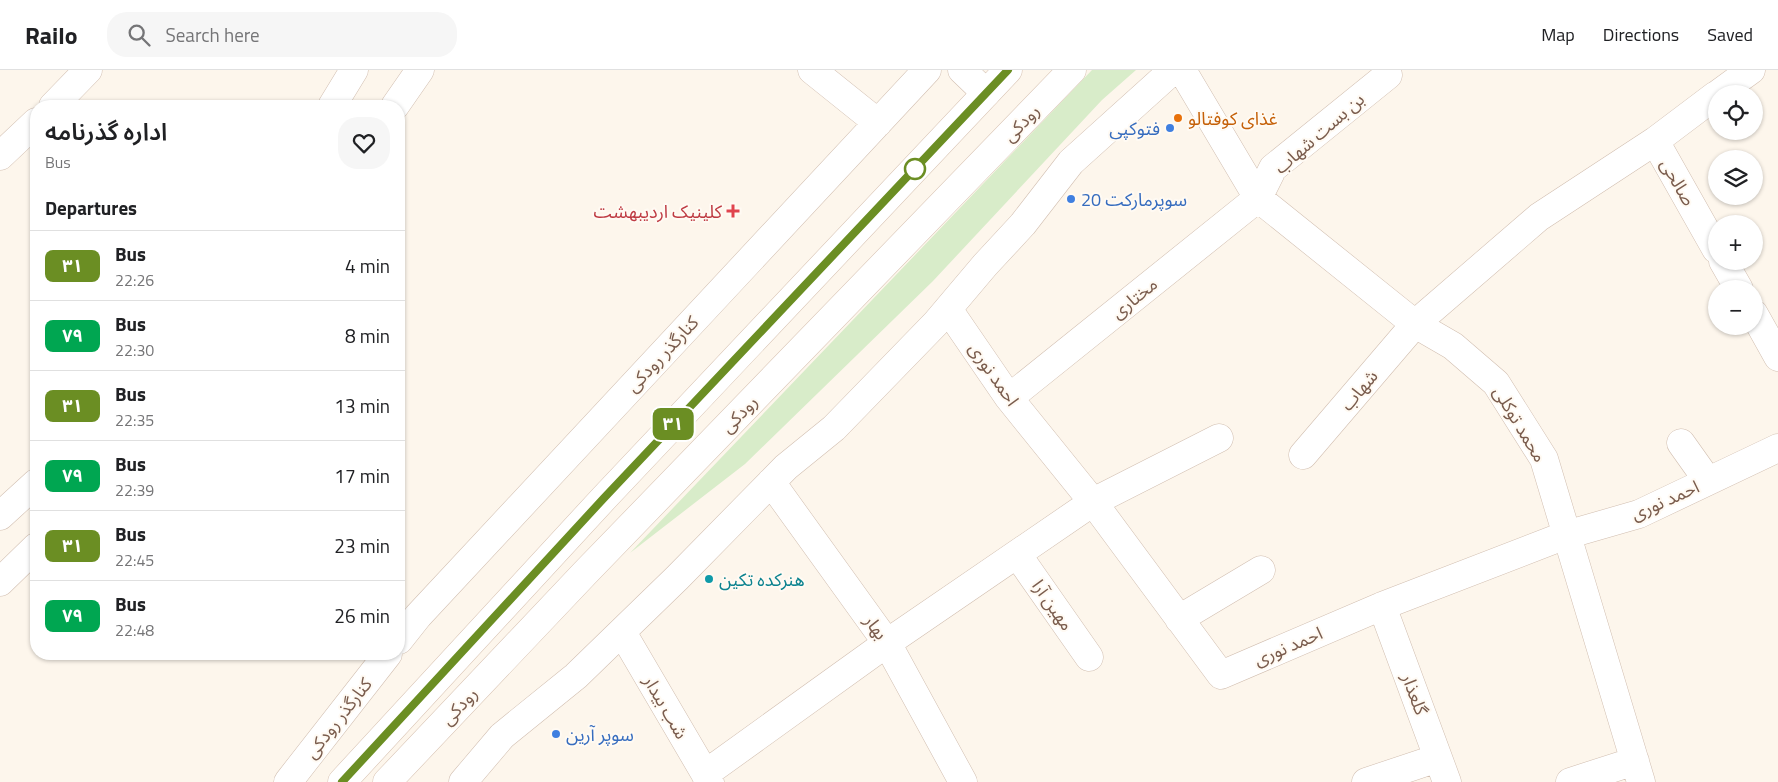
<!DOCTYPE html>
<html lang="en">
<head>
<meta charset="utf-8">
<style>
  body { margin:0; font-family:"Titillium Web","Noto Sans Arabic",sans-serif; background:#f6f6f6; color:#202124; height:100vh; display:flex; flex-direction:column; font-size:19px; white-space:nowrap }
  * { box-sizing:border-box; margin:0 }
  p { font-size:16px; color:#757577 }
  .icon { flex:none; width:28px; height:28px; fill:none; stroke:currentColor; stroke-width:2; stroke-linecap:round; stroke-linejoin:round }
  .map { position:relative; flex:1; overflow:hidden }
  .details { position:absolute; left:30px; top:30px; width:375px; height:560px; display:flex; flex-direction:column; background:#fff; border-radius:20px; box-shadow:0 1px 4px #0004 }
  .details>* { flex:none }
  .badge { padding:0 10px; border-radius:8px; font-size:18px; line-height:32px }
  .buttons { position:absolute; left:1708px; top:15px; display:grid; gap:10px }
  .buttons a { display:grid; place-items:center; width:55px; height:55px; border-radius:50%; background:#fff; box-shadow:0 1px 4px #0004; font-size:25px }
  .map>.badge { position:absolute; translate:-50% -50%; box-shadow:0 0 0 2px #fff }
  h2 { padding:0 15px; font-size:19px; line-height:45px }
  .round { display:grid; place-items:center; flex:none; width:52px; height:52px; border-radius:20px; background:#f6f6f6 }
  .overview { display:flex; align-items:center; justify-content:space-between; height:85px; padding:0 15px }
  h1 { font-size:24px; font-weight:600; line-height:38px }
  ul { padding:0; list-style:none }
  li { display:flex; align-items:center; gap:15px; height:70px; padding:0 15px; border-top:1px solid #e0e0e0 }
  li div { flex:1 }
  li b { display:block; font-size:19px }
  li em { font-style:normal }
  li .badge { min-width:55px; font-weight:700; text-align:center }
  header { display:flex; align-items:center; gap:30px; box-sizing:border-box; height:70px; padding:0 25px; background:#fff; border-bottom:1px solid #e0e0e0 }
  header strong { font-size:24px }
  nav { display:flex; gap:28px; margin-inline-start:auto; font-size:18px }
  .search { width:350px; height:45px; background:#f6f6f6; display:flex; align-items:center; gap:12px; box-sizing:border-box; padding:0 18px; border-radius:20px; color:#757577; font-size:19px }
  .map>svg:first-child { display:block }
</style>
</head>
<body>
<header>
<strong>Railo</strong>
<div class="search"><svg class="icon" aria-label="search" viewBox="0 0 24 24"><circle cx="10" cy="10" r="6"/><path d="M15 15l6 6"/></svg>Search here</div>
<nav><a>Map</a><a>Directions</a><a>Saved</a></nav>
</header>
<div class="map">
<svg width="1778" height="712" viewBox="0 0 1778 712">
  <rect width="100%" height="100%" fill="#fdf6ec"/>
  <!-- green -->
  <path fill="#d8ecc9" d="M 1092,0 L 1136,0 L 1102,30 L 933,211 L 745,394 L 630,483 Z"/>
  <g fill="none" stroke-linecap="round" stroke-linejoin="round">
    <defs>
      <path id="minor" d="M 812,0 L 878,53
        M 962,0 L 986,23
        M 1182,0 L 1258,128 L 1415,254 L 1453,276 L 1496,313 L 1544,389 L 1641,712
        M 1718,24 L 1751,0
        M 53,36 L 88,0
        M 332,36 L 354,0
        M 395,36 L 420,0
        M 1655,71 L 1716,179
        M 0,86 L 36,52
        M 1723,191 L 1739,219
        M 948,239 L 1009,328 L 1093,432 L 1221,605 L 1382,536 L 1566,465 L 1639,444 L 1778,378
        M 1754,244 L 1778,287
        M 1009,328 L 1258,128 L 1273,98 L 1388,5
        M 1681,373 L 1708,411
        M 1303,385 L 1415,254 L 1539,147 L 1655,71 L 1716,25
        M 771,412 L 887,573 L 963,712
        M 0,446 L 36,413
        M 1017,484 L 1089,587
        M 0,512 L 36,477
        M 1382,536 L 1447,712
        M 1179,549 L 1261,500
        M 622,562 L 710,712
        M 399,570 L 418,546 L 927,0
        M 705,704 L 887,573 L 1093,432 L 1219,368
        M 288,712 L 388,584
        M 463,712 L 502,666 L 576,606 L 677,508 L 786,397 L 834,358 L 936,253 L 985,195 L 1023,154 L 1071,92 L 1173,0
        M 1366,712 L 1438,688
        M 1570,712 L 1635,691"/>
      <path id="secondary" d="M 342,712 L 604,428 L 1008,0
        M 387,712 L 585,503 L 1072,0"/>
    </defs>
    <!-- minor casing -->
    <use href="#minor" stroke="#d1beb0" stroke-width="29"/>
    <!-- secondary casing -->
    <use href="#secondary" stroke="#d6c0b0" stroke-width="29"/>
    <!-- minor -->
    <use href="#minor" stroke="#fff" stroke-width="28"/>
    <!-- secondary -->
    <use href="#secondary" stroke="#fff" stroke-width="28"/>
  </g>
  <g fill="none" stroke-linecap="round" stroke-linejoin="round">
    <defs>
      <path id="line" d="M 342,712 L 604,428 L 1008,0"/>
    </defs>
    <!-- line casing -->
    <use href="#line" stroke="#fff" stroke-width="11"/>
    <!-- line -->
    <use href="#line" stroke="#6b8e23" stroke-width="8"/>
  </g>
  <!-- markers -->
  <circle fill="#e8710a" stroke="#fffaf3" stroke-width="2" cx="1178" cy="48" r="5"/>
  <g fill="#3f7fe0" stroke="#fffaf3" stroke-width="2">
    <circle cx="1170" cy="58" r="5"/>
    <circle cx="1071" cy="129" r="5"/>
    <circle cx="556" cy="664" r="5"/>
  </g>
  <circle fill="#fff" stroke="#6b8e23" stroke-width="2.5" cx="915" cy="99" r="10"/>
  <path fill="#e0444e" stroke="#fffaf3" stroke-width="2" d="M730.5 133.5h5v5h5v5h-5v5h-5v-5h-5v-5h5z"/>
  <circle fill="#0f9aa8" stroke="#fffaf3" stroke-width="2" cx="709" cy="509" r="5"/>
  <g text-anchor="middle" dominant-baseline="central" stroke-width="4" stroke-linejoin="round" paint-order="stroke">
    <!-- food labels -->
    <g font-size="18" fill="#c56008" stroke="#fffaf3" text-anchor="start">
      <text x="1188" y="48">غذای کوفتالو</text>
    </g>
    <!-- street labels -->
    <g font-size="18" fill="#7a5c4d" stroke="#fffaf3">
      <text transform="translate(1021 53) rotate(-46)">رودکی</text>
      <text transform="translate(1319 63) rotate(-41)">بن بست شهاب</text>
      <text transform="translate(1678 112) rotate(60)">صالحی</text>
      <text transform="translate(1134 228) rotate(-39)">مختاری</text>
      <text transform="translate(662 284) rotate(-47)">کنارگذر رودکی</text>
      <text transform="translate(994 304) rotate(55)">احمد نوری</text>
      <text transform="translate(1359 320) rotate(-50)">شهاب</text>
      <text transform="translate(739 344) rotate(-46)">رودکی</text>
      <text transform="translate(1520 354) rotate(59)">محمد توکلی</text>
      <text transform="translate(1665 430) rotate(-24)">احمد نوری</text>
      <text transform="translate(1053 535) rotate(55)">مهین آرا</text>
      <text transform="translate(876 557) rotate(54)">بهار</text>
      <text transform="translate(1288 576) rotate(-23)">احمد نوری</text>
      <text transform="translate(1415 624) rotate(70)">گلعذار</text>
      <text transform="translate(459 636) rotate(-47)">رودکی</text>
      <text transform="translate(666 637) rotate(60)">شب بیدار</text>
      <text transform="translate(338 648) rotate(-52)">کنارگذر رودکی</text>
    </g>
    <!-- shop labels -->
    <g font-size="18" fill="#366cbe" stroke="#fffaf3" text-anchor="start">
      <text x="1160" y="58" text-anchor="end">فتوکپی</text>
      <text x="1081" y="129">سوپرمارکت 20</text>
      <text x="566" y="664">سوپر آرین</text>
    </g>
    <!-- health labels -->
    <g font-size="18" fill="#be3a42" stroke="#fffaf3" text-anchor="end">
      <text x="722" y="141">کلینیک اردیبهشت</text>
    </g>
    <!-- culture labels -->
    <g font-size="18" fill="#0d838f" stroke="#fffaf3" text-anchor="start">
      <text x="719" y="509">هنرکده تکین</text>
    </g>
  </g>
</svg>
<div class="buttons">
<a><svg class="icon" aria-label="locate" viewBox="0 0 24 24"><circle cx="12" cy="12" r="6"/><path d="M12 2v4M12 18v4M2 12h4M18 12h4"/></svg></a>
<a><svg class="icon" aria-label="layers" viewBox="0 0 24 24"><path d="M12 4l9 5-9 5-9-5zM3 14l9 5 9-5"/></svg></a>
<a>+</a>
<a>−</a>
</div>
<b class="badge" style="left:673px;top:354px;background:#6b8e23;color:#fff">۳۱</b>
<section class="details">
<div class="overview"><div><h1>اداره گذرنامه</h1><p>Bus</p></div><a class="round"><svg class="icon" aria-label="heart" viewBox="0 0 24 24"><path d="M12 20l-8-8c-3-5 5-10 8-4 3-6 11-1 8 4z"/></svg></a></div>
<h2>Departures</h2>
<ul>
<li><span class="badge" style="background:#6b8e23;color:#fff">۳۱</span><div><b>Bus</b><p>22:26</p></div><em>4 min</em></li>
<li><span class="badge" style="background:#00a651;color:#fff">۷۹</span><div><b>Bus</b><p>22:30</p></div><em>8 min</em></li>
<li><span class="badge" style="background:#6b8e23;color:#fff">۳۱</span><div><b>Bus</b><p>22:35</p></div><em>13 min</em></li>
<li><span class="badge" style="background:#00a651;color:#fff">۷۹</span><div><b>Bus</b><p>22:39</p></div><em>17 min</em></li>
<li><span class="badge" style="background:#6b8e23;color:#fff">۳۱</span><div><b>Bus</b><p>22:45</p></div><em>23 min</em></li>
<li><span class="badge" style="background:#00a651;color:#fff">۷۹</span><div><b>Bus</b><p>22:48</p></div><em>26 min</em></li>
</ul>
</section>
</div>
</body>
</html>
